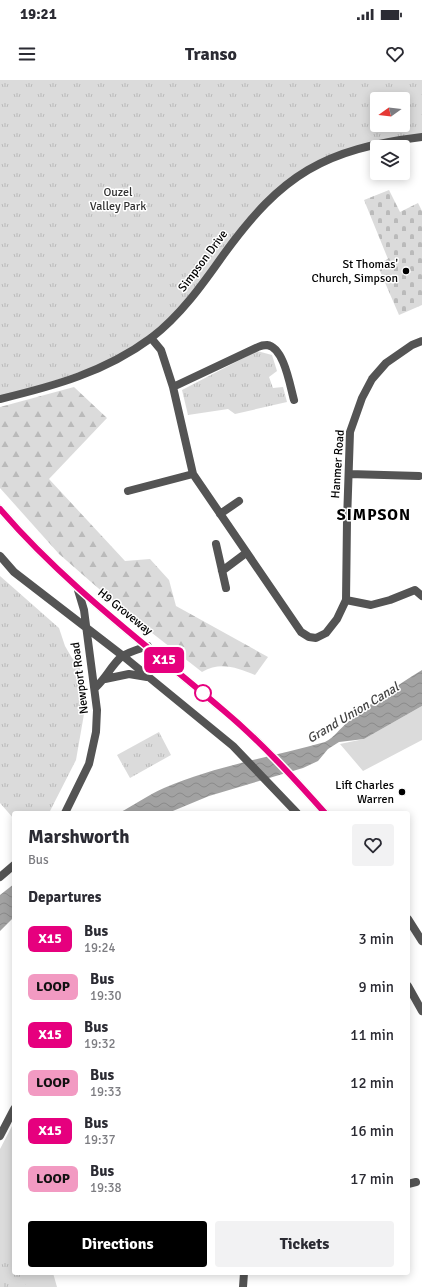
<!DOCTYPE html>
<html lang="en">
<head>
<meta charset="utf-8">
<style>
  body { margin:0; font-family:Signika,sans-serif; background:#f2f2f3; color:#2b2b33; height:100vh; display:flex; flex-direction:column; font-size:15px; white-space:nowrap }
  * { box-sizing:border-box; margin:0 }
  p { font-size:13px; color:#7c7c81 }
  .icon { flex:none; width:22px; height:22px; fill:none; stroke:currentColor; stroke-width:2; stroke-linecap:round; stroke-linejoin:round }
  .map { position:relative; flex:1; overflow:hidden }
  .sheet { position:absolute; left:12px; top:731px; width:398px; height:464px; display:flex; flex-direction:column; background:#fff; border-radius:4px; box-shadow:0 2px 10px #0003 }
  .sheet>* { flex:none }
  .badge { padding:0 8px; border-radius:6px; font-size:14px; line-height:26px }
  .needle { width:26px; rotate:255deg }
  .buttons { position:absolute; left:370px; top:12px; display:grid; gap:8px }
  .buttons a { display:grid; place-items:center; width:40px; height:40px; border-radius:4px; background:#fff; box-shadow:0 2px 10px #0003; font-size:20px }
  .map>.badge { position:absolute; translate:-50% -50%; box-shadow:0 0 0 2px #fff }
  h2 { padding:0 16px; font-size:15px; line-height:36px }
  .round { display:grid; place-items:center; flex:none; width:42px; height:42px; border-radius:4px; background:#f2f2f3 }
  .summary { display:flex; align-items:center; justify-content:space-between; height:68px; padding:0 16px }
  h1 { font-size:19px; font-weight:800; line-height:30px }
  .action { display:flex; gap:8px; margin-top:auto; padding:8px 16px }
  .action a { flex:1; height:46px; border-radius:4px; background:#000; color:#fff; font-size:16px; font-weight:800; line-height:46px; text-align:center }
  .action a+a { background:#f2f2f3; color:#2b2b33 }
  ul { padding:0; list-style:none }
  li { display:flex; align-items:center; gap:12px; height:48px; padding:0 16px }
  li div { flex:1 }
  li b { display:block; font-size:15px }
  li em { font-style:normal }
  li .badge { min-width:44px; font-weight:700; text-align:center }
  .status { display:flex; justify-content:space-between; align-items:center; height:28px; padding:0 20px; background:#fff; direction:ltr }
  .status svg { height:11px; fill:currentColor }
  header { display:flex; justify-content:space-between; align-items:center; height:52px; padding:0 16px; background:#fff; font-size:18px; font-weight:800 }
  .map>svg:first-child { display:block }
</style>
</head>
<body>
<div class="status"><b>19:21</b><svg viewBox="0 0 49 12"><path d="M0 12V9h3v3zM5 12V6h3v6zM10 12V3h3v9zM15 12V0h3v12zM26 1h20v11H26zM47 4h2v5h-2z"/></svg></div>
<header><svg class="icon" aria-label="menu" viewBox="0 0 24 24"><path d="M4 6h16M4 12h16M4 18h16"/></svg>Transo<svg class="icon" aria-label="heart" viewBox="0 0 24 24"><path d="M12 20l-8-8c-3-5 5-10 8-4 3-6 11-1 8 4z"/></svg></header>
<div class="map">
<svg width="422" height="1207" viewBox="0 0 422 1207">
  <defs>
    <pattern id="forest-firs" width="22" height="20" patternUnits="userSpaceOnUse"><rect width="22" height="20" fill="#dbdbdb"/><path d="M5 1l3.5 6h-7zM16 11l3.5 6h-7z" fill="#bababa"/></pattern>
    <pattern id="cemetery-stones" width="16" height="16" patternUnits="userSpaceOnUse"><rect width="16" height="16" fill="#dbdbdb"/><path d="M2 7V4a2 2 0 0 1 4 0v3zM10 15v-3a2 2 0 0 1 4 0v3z" fill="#bababa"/></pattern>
    <pattern id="park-tufts" width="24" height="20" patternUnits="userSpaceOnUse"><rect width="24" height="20" fill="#dbdbdb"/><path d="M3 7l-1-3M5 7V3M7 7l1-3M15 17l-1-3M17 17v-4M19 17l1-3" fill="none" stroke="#bababa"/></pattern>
    <pattern id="water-waves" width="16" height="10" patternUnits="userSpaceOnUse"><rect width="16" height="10" fill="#a2a2a2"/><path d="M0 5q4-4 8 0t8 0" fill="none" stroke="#8a8a8a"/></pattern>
  </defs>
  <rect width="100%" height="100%" fill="#fff"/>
  <!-- green -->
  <path fill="#dbdbdb" d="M 422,626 L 422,660 L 363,691 L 340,664 L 364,659 Z
    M 12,1046 L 14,1046 L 14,1193 L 53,1193 L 57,1207 L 0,1207 L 0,1069 Z"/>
  <!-- forest -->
  <path fill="url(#forest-firs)" d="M 74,307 L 107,338 L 49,399 L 125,481 L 150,479 L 169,500 L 176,526 L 268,577 L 255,595 C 237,588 221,581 202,592 L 129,535 L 59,474 L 0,408 L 0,327 Z"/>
  <!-- cemetery -->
  <path fill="url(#cemetery-stones)" d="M 389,110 L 400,132 L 418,123 L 422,131 L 422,225 L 399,235 L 377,184 L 388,179 L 364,120 Z"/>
  <!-- park -->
  <path fill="url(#park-tufts)" fill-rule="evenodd" d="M 0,0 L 422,0 L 422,57 L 324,81 L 267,121 L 186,224 L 121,278 L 0,319 ZM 377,19 L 403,19 L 403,45 L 377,45 Z
    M 257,271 L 272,275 L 277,291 L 269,297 L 273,308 L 283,307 L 287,322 L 235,334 L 228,329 L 188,335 L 182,310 Z
    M 0,496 L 59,548 L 65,566 L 72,578 L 78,584 L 83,595 L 84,634 L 76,680 L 49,733 L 14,733 L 14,739 L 0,723 Z
    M 159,652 L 171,675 L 130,698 L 117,675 Z
    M 11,1170 L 14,1172 L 14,1193 L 23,1193 L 26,1207 L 4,1207 L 1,1179 L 3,1173 Z"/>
  <!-- water -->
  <path fill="url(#water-waves)" d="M 422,590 L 422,626 L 364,659 L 339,662 L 328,669 L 318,681 L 303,688 L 209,716 L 168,733 L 119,733 C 134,725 148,715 164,708 C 215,686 271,677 325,662 C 335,657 339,649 348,642 C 371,623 396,606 422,590 Z
    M 14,804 L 14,837 L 0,851 L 0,815 Z"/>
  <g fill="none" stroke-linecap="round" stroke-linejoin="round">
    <!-- minor -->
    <path stroke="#545454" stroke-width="8" d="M 151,258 L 161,270 L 173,307 L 193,394 L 301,552 L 309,557 L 316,558 L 326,553 L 337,539 L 346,520 L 347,441 L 350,352 L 362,318 L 372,299 L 386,283 L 412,265 L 422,261
      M 173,307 L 258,267 C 260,266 264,265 267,265 C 284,267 290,306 294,320
      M 349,394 L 419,396
      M 128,411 L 193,394
      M 220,434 L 239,421
      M 216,464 L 226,508
      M 222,491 L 246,473
      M 346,520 L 371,525 L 390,520 L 415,510 L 422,516
      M 0,1056 L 14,1029
      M 408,1104 L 416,1102"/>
    <!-- tertiary -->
    <path stroke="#545454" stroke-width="8" d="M 0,319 C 54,306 105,292 151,258 C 180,236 203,204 224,174 C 282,94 324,69 422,57
      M 0,429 C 65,505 147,565 223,630 C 260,661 293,697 325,733
      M 0,476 L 14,492 L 123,576 L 233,666 L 297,733
      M 105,599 L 129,594 L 147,597
      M 96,607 C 106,598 111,586 121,577 C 128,572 139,569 148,566
      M 65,733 L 89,684 L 96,652 L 97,630 L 84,530 L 78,510
      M 0,797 L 14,785
      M 408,839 L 422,861
      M 408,906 L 422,931
      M 243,1207 L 244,1193"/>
  </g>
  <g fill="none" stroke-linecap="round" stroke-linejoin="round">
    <defs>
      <path id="line" d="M 0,429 C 65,505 147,565 223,630 C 260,661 293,697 325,733"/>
    </defs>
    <!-- line casing -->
    <use href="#line" stroke="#fff" stroke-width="9"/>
    <!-- line -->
    <use href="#line" stroke="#e6007e" stroke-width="6"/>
  </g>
  <!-- markers -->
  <g fill="#000" stroke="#fff" stroke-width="1.5">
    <circle cx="406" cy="191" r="4"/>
    <circle cx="402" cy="712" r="4"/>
  </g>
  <circle fill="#fff" stroke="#e6007e" stroke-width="2" cx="203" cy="613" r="8"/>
  <g text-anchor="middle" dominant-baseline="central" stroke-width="3" stroke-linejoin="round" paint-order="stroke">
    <!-- park labels -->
    <g font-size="12" fill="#323232" stroke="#fff">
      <text x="118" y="112">Ouzel<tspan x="118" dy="14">Valley Park</tspan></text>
    </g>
    <!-- street labels -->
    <g font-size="12" fill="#000" stroke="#fff">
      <text transform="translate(203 181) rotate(-53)">Simpson Drive</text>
      <text transform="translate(338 384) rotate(-86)">Hanmer Road</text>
      <text transform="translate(125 532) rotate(39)">H9 Groveway</text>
      <text transform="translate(80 598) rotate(-97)">Newport Road</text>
    </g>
    <!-- poi labels -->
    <g font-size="12" fill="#000" stroke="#fff" text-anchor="end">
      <text x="398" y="184">St Thomas'<tspan x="398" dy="14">Church, Simpson</tspan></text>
      <text x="394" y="705">Lift Charles<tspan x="394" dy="14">Warren</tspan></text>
    </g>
    <!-- water labels -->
    <g font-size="13" font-style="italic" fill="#434343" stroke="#fff">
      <text transform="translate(353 633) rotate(-31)">Grand Union Canal</text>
    </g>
    <!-- district labels -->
    <g font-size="16" font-weight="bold" letter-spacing="1" fill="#000" stroke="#fff">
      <text x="374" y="435">SIMPSON</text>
    </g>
  </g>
</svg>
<div class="buttons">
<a><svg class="needle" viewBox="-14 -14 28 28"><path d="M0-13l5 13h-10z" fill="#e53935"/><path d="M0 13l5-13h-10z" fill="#7c7c81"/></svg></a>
<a><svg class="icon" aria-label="layers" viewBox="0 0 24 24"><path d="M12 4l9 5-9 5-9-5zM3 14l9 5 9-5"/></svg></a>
</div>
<b class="badge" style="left:164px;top:580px;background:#e6007e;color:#fff">X15</b>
<section class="sheet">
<div class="summary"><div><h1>Marshworth</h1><p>Bus</p></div><a class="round"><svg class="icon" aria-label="heart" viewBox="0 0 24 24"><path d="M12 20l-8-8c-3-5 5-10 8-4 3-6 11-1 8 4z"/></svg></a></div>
<h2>Departures</h2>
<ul>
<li><span class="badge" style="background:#e6007e;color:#fff">X15</span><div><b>Bus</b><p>19:24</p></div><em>3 min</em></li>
<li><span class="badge" style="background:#f29ac2;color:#111">LOOP</span><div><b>Bus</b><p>19:30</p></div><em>9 min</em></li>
<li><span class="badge" style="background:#e6007e;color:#fff">X15</span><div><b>Bus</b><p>19:32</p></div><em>11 min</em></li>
<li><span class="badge" style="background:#f29ac2;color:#111">LOOP</span><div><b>Bus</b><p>19:33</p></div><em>12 min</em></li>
<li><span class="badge" style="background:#e6007e;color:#fff">X15</span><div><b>Bus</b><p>19:37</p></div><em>16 min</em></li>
<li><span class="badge" style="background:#f29ac2;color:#111">LOOP</span><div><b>Bus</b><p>19:38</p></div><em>17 min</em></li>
</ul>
<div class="action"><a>Directions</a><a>Tickets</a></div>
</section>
</div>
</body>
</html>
